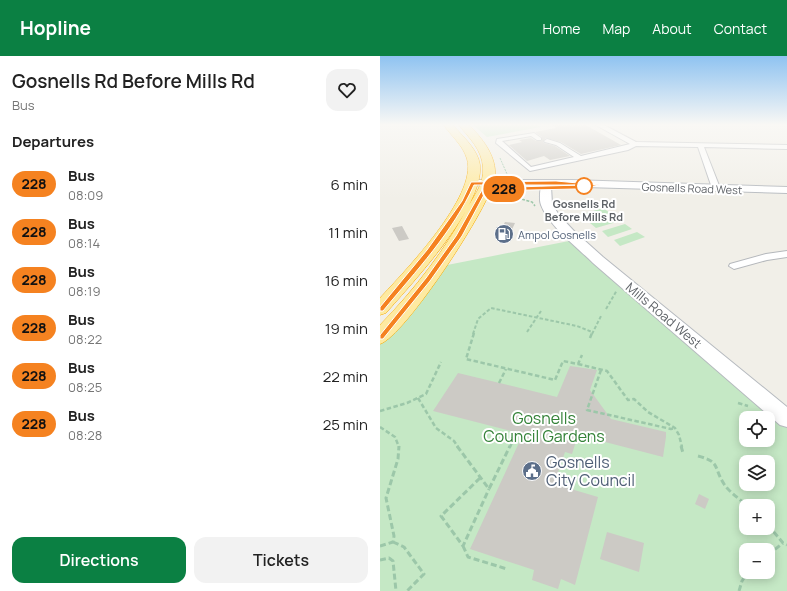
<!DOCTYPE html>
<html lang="en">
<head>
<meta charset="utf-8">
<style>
  body { margin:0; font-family:Manrope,sans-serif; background:#f2f2f2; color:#222; height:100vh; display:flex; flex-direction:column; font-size:15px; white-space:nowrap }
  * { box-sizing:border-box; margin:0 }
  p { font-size:13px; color:#767676 }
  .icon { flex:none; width:22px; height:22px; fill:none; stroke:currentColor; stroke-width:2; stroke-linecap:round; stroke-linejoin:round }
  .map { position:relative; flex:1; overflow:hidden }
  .panel { display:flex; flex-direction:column; background:#fff; width:380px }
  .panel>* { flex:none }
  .badge { padding:0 8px; border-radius:13px; font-size:14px; line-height:26px }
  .fabs { position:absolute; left:359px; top:355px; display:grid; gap:8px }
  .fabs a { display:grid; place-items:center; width:36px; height:36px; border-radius:8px; background:#fff; box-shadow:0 2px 10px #0003; font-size:20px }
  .map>.badge { position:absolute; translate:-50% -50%; box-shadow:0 0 0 2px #fff }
  h2 { padding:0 12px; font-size:15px; line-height:36px }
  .round { display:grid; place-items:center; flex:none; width:42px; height:42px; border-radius:12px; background:#f2f2f2 }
  .head { display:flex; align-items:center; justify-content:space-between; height:68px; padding:0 12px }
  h1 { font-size:19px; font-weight:600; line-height:30px }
  .action { display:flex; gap:8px; margin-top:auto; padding:8px 12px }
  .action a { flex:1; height:46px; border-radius:12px; background:#0b8043; color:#fff; font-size:16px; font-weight:600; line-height:46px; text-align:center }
  .action a+a { background:#f2f2f2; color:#222 }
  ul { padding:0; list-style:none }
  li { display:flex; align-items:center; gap:12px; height:48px; padding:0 12px }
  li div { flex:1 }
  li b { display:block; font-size:15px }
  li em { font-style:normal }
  li .badge { min-width:44px; font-weight:700; text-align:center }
  header { display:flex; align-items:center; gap:24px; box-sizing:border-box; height:56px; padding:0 20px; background:#0b8043; color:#fff }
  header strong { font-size:19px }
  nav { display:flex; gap:22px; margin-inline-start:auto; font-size:14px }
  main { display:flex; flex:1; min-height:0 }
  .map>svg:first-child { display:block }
</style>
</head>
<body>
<header>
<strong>Hopline</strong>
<nav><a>Home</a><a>Map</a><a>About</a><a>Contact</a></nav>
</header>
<main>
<section class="panel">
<div class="head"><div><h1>Gosnells Rd Before Mills Rd</h1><p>Bus</p></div><a class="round"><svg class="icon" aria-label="heart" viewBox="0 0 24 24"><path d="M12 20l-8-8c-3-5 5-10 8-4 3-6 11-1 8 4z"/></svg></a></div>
<h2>Departures</h2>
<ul>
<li><span class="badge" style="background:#f58220;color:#111">228</span><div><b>Bus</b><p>08:09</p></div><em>6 min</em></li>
<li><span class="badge" style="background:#f58220;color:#111">228</span><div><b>Bus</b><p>08:14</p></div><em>11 min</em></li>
<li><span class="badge" style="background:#f58220;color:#111">228</span><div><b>Bus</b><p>08:19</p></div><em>16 min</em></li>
<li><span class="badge" style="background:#f58220;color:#111">228</span><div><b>Bus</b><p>08:22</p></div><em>19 min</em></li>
<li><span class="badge" style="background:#f58220;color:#111">228</span><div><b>Bus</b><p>08:25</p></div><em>22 min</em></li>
<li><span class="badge" style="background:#f58220;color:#111">228</span><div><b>Bus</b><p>08:28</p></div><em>25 min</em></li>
</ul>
<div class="action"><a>Directions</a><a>Tickets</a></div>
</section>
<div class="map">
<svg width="407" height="535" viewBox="0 0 407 535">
  <rect width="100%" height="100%" fill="#f1efe8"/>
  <!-- green -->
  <path fill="#c5e8c5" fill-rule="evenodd" d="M 92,68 L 156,68 L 161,71 L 107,81 Z
    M 223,152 L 230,157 L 206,164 L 200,159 Z
    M 233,160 L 240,165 L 216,172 L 210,167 Z
    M 245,168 L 252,173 L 228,181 L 222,175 Z
    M 257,176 L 265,181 L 240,190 L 234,184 Z
    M 194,184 L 407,368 L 407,535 L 0,535 L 0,278 L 57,211 ZM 366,362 L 388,362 L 388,384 L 366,384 ZM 366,406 L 388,406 L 388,428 L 366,428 ZM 366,450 L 388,450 L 388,472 L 366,472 ZM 366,494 L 388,494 L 388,516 L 366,516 Z"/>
  <!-- building -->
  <path fill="#cccac5" d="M 171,68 L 204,68 L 241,89 L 201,98 L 181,86 L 166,82 L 163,85 L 164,87 L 175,90 L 190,100 L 170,104 L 164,100 L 147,105 L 130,90 L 129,89 L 142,86 L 139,84 L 151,82 L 156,85 L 162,85 L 162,81 L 155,76 L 176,72 Z
    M 125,166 L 135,167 L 127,184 L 116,183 Z
    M 22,170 L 29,183 L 19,185 L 12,172 Z
    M 190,310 L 217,314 L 210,334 L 231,363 L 286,376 L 286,381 L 283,401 L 198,379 L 192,398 L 185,396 L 174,428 L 218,441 L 195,529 L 181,523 L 178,533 L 152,524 L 154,514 L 90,493 L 143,378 L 53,355 L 78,317 L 177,341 Z
    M 319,438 L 329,443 L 325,453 L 315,448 Z
    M 227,476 L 264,487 L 259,516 L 220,503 Z"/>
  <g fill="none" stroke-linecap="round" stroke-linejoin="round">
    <defs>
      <path id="minor" d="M 214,68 L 222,68 L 256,86 L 407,89 L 407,93 L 324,91 L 340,132 L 336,134 L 332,132 L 318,91 L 256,90 L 248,94 L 150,115 L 116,87 L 117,83 L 154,77 L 161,82 L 161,84 L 157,84 L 151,80 L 122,85 L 151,111 L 194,101 L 176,89 L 165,86 L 164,85 L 167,83 L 180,87 L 201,100 L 250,88 Z
        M 407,195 L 407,201 L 387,204 L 354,213 L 349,210 L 350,208 L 386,198 Z"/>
      <path id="secondary" d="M 92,124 L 192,124 L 407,131 L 407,137 L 171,130 L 172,148 L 179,159 L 194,175 L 223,201 L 407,351 L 407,371 L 400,369 L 213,207 C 197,191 169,170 161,149 C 159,143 160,136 161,130 L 88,129 L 87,127 Z"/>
      <path id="trunk" d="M 63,68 L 72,68 C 82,80 98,93 100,109 C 104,151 33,226 6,257 L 0,259 L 0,242 C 24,216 98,140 87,103 C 83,89 71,80 63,68 Z
        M 78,68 L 88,68 C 102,82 117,100 115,121 C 112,148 24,281 0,288 L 0,269 C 35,233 66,193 89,149 C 96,137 104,126 103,112 C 102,93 89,82 78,68 Z"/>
    </defs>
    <!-- minor casing -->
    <use href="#minor" stroke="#b5b8bc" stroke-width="2"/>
    <!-- secondary casing -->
    <use href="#secondary" stroke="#b6babf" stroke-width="2"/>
    <!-- trunk casing -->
    <use href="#trunk" stroke="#f9ab00" stroke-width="1"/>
    <!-- path-far4 -->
    <path stroke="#9cc7a9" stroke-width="1" stroke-dasharray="2 1" stroke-linecap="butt" d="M 120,102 L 127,118"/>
    <!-- path-far3 -->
    <path stroke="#9cc7a9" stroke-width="1.5" stroke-dasharray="3 1.5" stroke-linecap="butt" d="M 116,136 L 152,146 L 155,150"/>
    <!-- path-far2 -->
    <path stroke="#9cc7a9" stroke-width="2" stroke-dasharray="3.5 2" stroke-linecap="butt" d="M 226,253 L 237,234
      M 147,276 L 161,255
      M 93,278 L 98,263 L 111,252 L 197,270 L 212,276
      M 212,278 L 221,260"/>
    <!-- path-far1 -->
    <path stroke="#9cc7a9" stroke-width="2.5" stroke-dasharray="4.5 2.5" stroke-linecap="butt" d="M 94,277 L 86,303 L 175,324 L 183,305 L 198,308 L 202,299
      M 210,282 L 212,277
      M 198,308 L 227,315 L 248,344 L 254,343 L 268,356 L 295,372 L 299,379 L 302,391
      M 221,314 L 207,354 L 291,373 L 295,372
      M 119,327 L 126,313
      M 38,342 L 56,372 L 74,385 L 78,391
      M 358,347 L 368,350
      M 0,355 L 27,347 L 46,338 L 61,306
      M 0,371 L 15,381 L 19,391
      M 130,391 L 134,382"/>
    <!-- path -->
    <path stroke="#9cc7a9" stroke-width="3" stroke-dasharray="6 3" stroke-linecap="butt" d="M 77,390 L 109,433 L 130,390
      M 301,390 L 303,397
      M 318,400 C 341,406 333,411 344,428 C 349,436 360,443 367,450
      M 100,422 L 61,460 L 83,490 L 109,433
      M 388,469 L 403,487 L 407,489
      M 13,486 L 24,491 L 44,518 L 27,535
      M 0,490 L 13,486 L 14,480 L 6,442 L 18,403 L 19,390
      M 83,490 L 88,501 L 127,513
      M 388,499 L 403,487
      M 0,504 L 9,502 L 13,505 L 16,535
      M 359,535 L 362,525 L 368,516"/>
    <!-- minor -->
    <use href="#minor" fill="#fff" fill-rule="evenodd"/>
    <!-- secondary -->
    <use href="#secondary" fill="#fff" fill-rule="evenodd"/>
    <!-- trunk -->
    <use href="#trunk" fill="#feeaa1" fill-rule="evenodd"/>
  </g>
  <!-- sky -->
  <linearGradient id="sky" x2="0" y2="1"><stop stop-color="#8fc3f1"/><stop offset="0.48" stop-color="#f9f8f5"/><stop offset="1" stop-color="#f9f8f5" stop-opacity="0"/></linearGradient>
  <rect width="407" height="143" fill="url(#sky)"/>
  <!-- line -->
  <path fill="#f58220" stroke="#fff" d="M 176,125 L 220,129 L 195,133 L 106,135 L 82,180 L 50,225 L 3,283 L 0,283 L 0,279 L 46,222 L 76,180 L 103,132 L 200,129 L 94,129 C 73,176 36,215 3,255 L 0,255 L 0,251 L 47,194 L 82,145 L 91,126 Z"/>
  <!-- icons -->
  <defs>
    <symbol id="fuel-disc" viewBox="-11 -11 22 22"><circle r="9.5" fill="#5c6f8a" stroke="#fff"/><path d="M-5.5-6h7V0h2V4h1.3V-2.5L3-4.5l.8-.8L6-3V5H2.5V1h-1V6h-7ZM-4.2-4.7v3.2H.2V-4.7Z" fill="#fff"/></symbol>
    <symbol id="civic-disc" viewBox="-11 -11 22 22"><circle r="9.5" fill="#5c6f8a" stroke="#fff"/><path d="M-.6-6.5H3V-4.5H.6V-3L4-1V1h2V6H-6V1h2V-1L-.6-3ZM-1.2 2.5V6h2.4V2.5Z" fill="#fff"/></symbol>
  </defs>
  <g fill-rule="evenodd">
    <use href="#fuel-disc" x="113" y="167" width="22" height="22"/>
    <use href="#civic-disc" x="141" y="404" width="22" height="22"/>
  </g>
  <!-- markers -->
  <circle fill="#fff" stroke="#f58220" stroke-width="2" cx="204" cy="130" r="8"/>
  <g text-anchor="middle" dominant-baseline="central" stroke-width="4" stroke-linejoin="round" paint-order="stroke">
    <!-- far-street labels -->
    <g font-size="11" fill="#5f6368" stroke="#fff">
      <text transform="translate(312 132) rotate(2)">Gosnells Road West</text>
    </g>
    <!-- far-stop labels -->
    <g font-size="11" font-weight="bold" fill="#5f6368" stroke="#fff">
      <text x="204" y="147">Gosnells Rd<tspan x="204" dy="13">Before Mills Rd</tspan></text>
    </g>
    <!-- far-service labels -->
    <g font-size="11" fill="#4e5e75" stroke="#fff" text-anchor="start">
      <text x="138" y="178">Ampol Gosnells</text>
    </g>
    <!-- street labels -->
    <g font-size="13" fill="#5f6368" stroke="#fff">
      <text transform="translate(284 259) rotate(40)">Mills Road West</text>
    </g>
    <!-- near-park labels -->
    <g font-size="16" fill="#348238" stroke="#fff">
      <text x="164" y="362">Gosnells<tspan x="164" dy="18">Council Gardens</tspan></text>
    </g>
    <!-- near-service labels -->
    <g font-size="16" fill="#4e5e75" stroke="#fff" text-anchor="start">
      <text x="166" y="406">Gosnells<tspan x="166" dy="18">City Council</tspan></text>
    </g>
  </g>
</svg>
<div class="fabs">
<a><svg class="icon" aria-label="locate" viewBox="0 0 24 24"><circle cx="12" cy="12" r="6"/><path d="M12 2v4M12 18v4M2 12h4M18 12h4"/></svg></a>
<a><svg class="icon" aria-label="layers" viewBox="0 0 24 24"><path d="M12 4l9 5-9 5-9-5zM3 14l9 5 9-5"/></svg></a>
<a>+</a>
<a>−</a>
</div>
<b class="badge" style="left:124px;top:133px;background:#f58220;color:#111">228</b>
</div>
</main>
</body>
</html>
